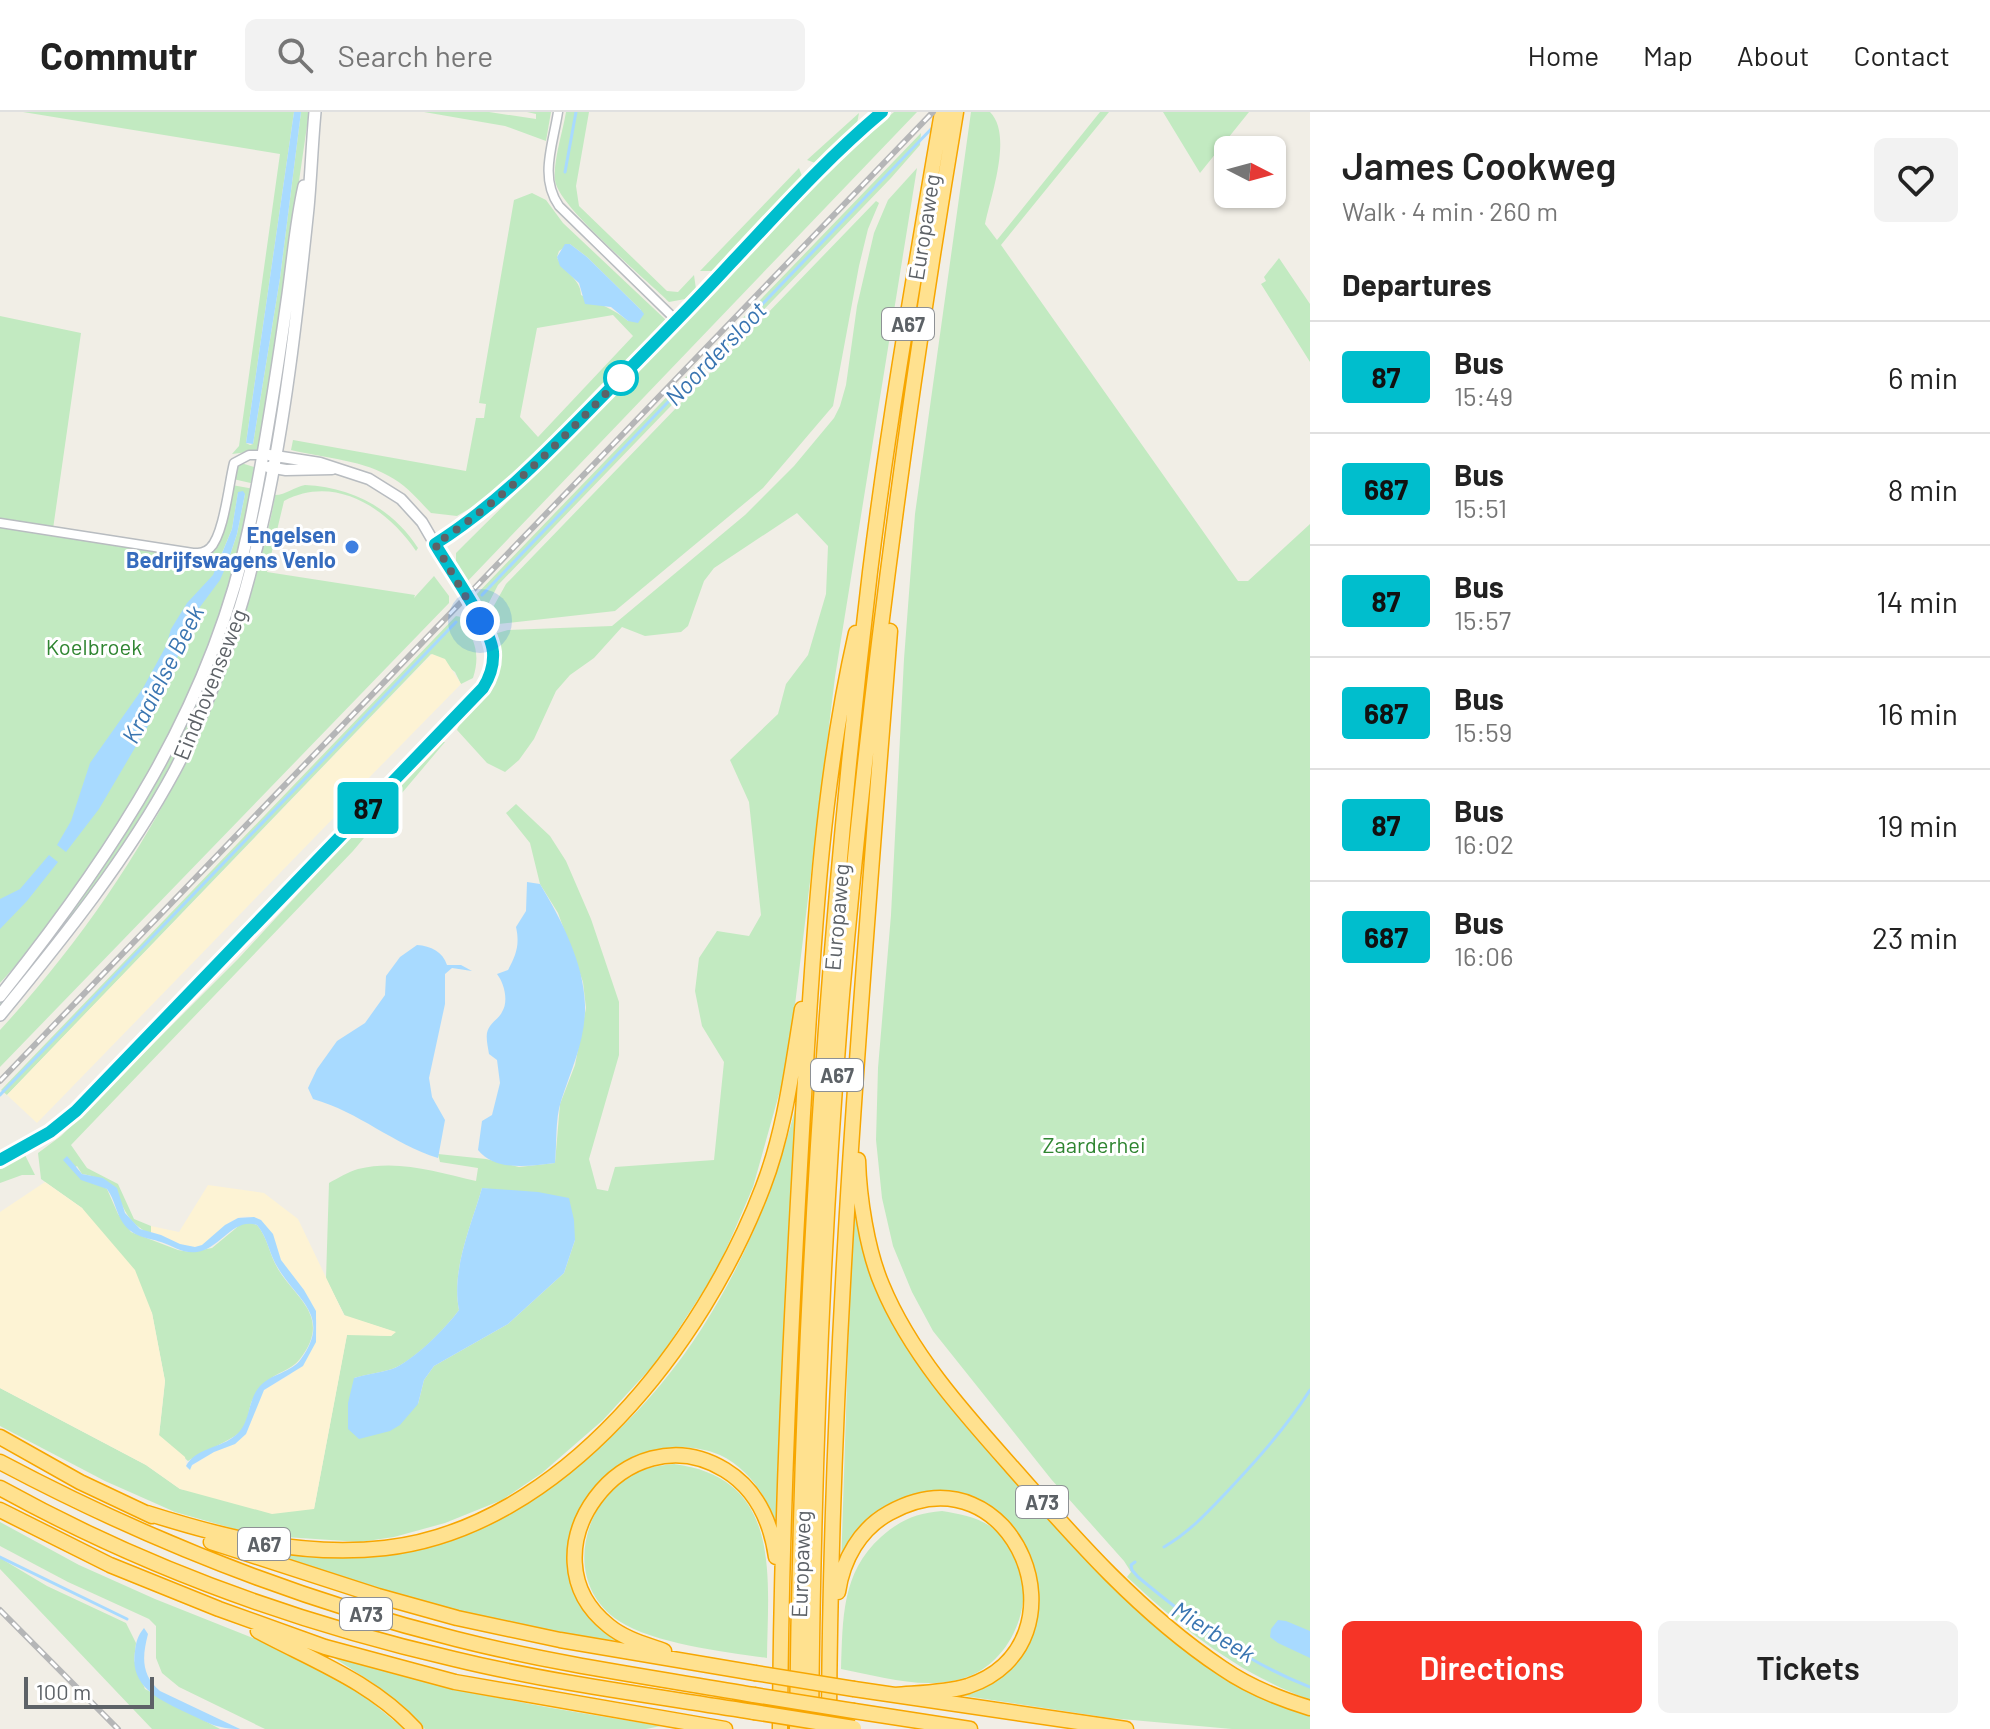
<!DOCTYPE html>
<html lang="en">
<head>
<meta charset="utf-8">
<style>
  body { margin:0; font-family:Barlow,sans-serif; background:#f2f2f2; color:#222; height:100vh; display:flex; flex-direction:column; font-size:30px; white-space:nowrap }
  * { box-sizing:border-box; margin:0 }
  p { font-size:26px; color:#767676 }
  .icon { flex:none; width:44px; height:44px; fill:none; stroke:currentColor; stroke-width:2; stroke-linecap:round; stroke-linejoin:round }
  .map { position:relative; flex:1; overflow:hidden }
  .details { display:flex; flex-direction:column; background:#fff; width:680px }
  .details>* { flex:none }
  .badge { padding:0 16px; border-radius:6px; font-size:28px; line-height:52px }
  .needle { width:52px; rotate:96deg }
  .fabs { position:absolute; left:1214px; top:24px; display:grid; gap:16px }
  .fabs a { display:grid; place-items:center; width:72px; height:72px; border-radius:12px; background:#fff; box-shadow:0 2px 6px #0004; font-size:40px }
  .scale { position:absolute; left:24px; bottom:20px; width:130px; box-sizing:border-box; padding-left:8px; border:4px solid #5d6267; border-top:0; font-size:22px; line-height:28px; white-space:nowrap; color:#5d6267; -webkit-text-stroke:6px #fff; paint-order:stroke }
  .you { position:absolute; width:40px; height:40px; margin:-20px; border:6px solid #fff; border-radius:50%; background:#1a73e8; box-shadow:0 0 0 12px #1a73e833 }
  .map>.badge { position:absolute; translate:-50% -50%; box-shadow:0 0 0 4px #fff }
  h2 { padding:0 32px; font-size:30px; line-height:72px }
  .round { display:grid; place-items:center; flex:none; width:84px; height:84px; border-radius:12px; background:#f2f2f2 }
  .head { display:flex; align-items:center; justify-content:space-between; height:136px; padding:0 32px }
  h1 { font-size:38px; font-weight:600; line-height:60px }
  .primary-button { display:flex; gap:16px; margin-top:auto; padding:16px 32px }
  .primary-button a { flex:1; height:92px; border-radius:12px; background:#f63427; color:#fff; font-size:32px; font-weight:600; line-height:92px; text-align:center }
  .primary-button a+a { background:#f2f2f2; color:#222 }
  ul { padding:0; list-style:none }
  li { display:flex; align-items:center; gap:24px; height:112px; padding:0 32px; border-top:2px solid #e0e0e0 }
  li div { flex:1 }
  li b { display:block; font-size:30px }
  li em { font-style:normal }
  li .badge { min-width:88px; font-weight:700; text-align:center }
  header { display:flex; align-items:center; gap:48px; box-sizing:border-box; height:112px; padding:0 40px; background:#fff; border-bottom:2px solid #e0e0e0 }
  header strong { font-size:38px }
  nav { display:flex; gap:44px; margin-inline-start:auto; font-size:28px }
  .search { width:560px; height:72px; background:#f2f2f2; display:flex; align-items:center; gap:20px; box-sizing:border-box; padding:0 28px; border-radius:12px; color:#767676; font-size:30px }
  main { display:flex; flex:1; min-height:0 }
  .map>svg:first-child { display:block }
</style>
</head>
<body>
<header>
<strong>Commutr</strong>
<div class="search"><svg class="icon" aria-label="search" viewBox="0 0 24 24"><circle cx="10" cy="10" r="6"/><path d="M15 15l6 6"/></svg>Search here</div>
<nav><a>Home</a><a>Map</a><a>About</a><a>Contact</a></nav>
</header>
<main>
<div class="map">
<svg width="1310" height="1617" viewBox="0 0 1310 1617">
  <rect width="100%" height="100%" fill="#f1eee6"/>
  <!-- green -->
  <path fill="#c2eac1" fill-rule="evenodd" d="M 23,0 L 294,0 L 246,331 L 250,333 L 253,332 L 280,166 L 301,0 L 309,0 L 261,332 L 257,339 L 232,342 L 239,334 L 280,42 Z
    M 424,0 L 489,0 L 536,7 L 536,2 L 527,0 L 551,0 L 546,29 L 505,14 Z
    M 566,0 L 589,0 L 576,74 L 579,94 L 667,179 L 678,180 L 694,163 L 696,177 L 685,187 L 669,190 C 647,168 557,94 555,68 C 553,49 563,19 566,0 Z
    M 894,0 L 917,0 L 464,473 L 453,454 L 456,451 L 456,441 L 465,432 L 578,320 L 614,277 L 825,61 Z
    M 971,0 L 990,0 C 1013,23 991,83 985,112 L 997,128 L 1100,0 L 1109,0 L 1001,133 L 1238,469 L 1248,469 L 1310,412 L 1310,1588 C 1236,1560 1184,1518 1127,1465 L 1131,1460 L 1124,1449 L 1051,1367 L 933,1219 L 912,1180 L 893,1134 L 882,1086 L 876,1028 L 878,956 L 891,803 L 904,547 L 915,402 Z
    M 1163,0 L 1249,0 L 1200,61 Z
    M 859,1 L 856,17 L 818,52 L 807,48 Z
    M 921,21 L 920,33 L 891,66 L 498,473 L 483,502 L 473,486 Z
    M 799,56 L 803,67 L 712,159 L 700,159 Z
    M 917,56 L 835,565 L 788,950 L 753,1075 L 735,1117 L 717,1158 L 659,1247 L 603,1308 L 542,1361 L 502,1388 L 445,1411 L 394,1425 L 360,1430 L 256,1423 L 175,1400 L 105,1369 L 0,1314 L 0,1276 L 146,1353 L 180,1377 L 314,1397 L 347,1222 L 391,1224 L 395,1220 L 345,1204 L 326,1167 L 329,1071 C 338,1066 348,1060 358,1057 C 398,1047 437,1060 476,1069 L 478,1056 L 440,1050 L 438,1042 L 486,1047 L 519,1055 L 555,1051 L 560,992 L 575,953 L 586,896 L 583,870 L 558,801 L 540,772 L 530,731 L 506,701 L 516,692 L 550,724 L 566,749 L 591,807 L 619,890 L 619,943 L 589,1047 L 597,1077 L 608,1079 L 615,1055 L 714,1048 L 724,950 L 702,914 L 695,879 L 699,846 L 717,819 L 749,824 L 761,803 L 749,690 L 730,648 L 778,602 L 786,572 L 808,543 L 826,482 L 828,434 L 797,401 L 714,456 L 704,469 L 688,514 L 681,520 L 645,524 L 622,515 L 594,546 L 570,563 L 556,579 L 534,627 L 519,648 L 505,660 L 487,651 L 457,618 C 460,609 465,604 472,597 C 495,574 506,553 494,522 L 508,518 L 612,514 L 745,403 L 794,354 L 834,306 L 840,294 L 846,273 L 857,194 L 874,121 L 888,88 ZM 482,1076 L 497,1078 L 575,1128 L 564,1161 L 508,1212 L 434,1254 L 424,1268 L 418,1292 L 354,1266 C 367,1262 380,1261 392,1257 C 414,1249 445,1217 459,1198 C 451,1158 471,1114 482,1076 Z
    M 532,81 L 546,88 L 563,111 L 668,210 L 517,363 L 499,379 L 457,404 L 431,401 C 419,389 409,376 394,367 C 365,348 324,346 291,338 L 293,328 L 466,359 L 476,306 L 484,306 L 486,292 L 479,291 L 514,88 ZM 570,132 L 587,145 L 641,198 L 628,209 C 613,196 598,192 581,183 C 581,166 562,160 557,145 L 559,139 ZM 613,203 L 633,224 L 538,325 L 520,305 L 537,216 Z
    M 876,89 L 879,91 L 868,117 L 859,154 L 833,294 L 763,376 L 615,499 L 489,513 L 486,508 L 506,472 Z
    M 1279,146 L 1310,192 L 1310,250 L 1261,172 L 1266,169 L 1264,165 Z
    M 0,204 L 81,221 L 52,424 L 182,443 L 181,449 L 195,451 L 198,443 L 209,442 L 214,436 L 232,373 L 254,377 C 241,433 227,488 207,542 C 175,623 129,699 79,770 C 54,806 29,840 0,871 ZM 238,381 L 245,382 L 237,422 L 227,452 L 217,453 L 232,417 Z
    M 241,351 L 254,355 L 255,372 L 233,367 L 237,354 Z
    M 305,373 C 352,375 393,397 418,436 L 416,439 C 387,396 335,362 284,389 L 267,460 L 415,483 L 414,486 L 434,464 L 449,484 L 449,491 L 0,955 L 0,918 C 118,790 210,635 255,466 C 262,439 271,411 275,383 C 286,383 294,375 305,373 Z
    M 250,428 L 252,428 L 240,486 L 206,582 L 179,643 L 123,739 L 0,898 L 0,888 L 171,639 Z
    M 456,504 L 461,505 C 474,527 481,541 473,566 L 461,572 L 455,560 L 431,542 L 7,983 L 1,978 Z
    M 438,630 L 445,630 L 353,739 L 71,1033 L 87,1056 L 118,1072 L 134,1107 L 151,1114 L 151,1122 C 110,1104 132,1070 82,1062 L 77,1054 L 73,1057 C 81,1071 95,1069 107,1077 L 118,1102 L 131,1120 L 178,1138 L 190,1140 L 212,1136 L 241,1112 L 249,1110 L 257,1113 C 268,1126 269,1142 278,1157 C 297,1188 332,1205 300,1247 C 291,1259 275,1260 266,1271 C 261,1277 254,1283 251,1291 C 248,1301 248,1310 241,1319 C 233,1328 200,1341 188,1349 L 159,1324 L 165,1269 L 152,1201 L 82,1096 L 41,1067 L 38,1041 L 61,1024 L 238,847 Z
    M 798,986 L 777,1413 C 767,1385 748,1356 720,1343 C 680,1326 622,1337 597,1375 C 589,1389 579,1445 574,1465 L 632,1531 C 544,1520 455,1500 370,1475 C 331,1463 293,1448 254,1436 C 280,1439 312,1445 338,1441 C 374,1436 409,1425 444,1417 C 463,1413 486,1411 503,1403 C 523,1394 540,1379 559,1367 C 687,1277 761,1136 798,986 Z
    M 25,1043 L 35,1063 L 22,1063 L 0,1071 L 0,1054 Z
    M 853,1083 L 892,1209 L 1159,1515 L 1310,1601 L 1310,1617 L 1232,1617 L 1110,1606 L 945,1581 L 1011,1546 L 1035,1474 L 980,1391 L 964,1384 L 943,1381 L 904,1387 L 885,1398 L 841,1456 Z
    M 674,1352 C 782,1366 768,1462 767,1546 C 726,1540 654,1532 619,1509 C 567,1475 578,1404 622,1369 C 637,1357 656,1354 674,1352 Z
    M 942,1399 C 960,1402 979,1405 994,1417 C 1049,1458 1022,1554 957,1568 C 918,1577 879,1564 841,1557 C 843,1507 841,1461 881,1425 C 900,1408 917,1401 942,1399 Z
    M 0,1410 L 79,1453 L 155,1487 L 298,1544 L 358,1579 L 404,1617 L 265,1617 L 179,1575 L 162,1561 L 156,1546 L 156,1514 L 149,1507 L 68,1470 L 0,1434 Z
    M 0,1446 L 47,1474 L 126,1511 L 136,1531 L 134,1548 L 145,1577 L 220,1617 L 152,1617 L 0,1457 Z
    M 328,1542 C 436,1578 549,1596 661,1614 L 646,1617 L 425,1617 L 373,1571 Z"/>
  <!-- sand -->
  <path fill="#fdf3d4" d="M 432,542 L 445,547 L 461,572 L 353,682 L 358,686 L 352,695 L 348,691 L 37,1011 L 7,983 Z
    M 45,1070 L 82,1096 L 135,1158 L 152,1201 L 165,1269 L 159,1323 L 185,1345 L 187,1357 L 214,1340 L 235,1332 L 246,1322 L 264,1278 L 290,1263 L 316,1230 L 317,1210 L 311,1189 L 281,1148 L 261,1108 C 228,1094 224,1126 200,1134 C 182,1139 167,1123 151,1122 L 151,1114 L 179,1120 L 208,1073 L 264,1081 L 298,1107 L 344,1203 L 396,1220 L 391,1224 L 347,1223 L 314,1397 L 272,1402 L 180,1377 L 146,1353 L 0,1276 L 0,1100 Z"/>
  <!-- water -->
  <path fill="#a8daff" d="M 294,0 L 301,0 L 280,166 L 253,332 L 246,331 Z
    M 565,132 L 570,132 L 587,145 L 641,198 L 644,202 L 638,211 L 628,209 L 611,195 L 585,192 L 579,171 L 560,154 L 557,145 Z
    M 243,379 L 245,382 L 237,422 L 227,452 L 220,468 L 197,499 L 149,612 L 99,697 L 66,740 L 57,733 L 71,709 L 90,651 L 143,576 L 166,534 L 171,517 L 187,491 L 213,463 L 232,417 L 238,380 Z
    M 49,743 L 58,750 L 27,789 L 0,817 L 0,787 L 20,777 Z
    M 527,770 L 540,772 C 561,807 584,851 585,893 C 586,927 571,958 561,989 C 555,1008 557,1031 555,1051 C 530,1054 496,1060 478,1038 L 482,1009 L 492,1003 L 500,971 L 497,948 L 489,942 C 488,935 486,928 487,921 C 489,911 498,908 502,900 C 509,889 504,871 497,862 L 508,858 C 516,843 520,833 516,815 L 526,799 Z
    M 417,833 C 431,834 443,840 447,853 L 461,853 L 472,859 L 452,856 L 445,862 L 445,892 L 429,966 L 432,985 L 445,1008 L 438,1046 C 393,1032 359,1000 313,987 L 308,976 L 317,957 L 337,929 L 365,911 L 385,883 L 386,864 L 400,845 Z
    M 67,1044 L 82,1062 L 103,1066 L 117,1076 L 125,1101 L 140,1117 L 161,1123 L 180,1132 L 195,1135 L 202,1133 L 225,1113 L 238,1106 L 254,1105 L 261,1108 L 273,1122 L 281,1148 L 304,1178 L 316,1199 L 316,1230 L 303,1254 L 264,1278 L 246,1322 L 235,1332 L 214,1340 L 192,1353 L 190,1358 L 186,1354 C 195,1337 218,1336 232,1326 C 252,1314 246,1289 260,1274 C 272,1261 291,1261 301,1247 C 332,1204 297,1188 278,1156 C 269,1142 268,1126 257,1113 C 233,1105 220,1137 197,1140 C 183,1142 173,1134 161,1130 C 146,1125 134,1126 123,1111 C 116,1101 115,1088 107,1077 L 81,1068 L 63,1048 Z
    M 482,1076 L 538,1080 L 569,1086 L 574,1108 L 575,1128 L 564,1161 L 508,1212 L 434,1254 L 424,1268 L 418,1292 L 400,1313 L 390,1319 L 359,1327 L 348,1317 L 348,1291 L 354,1266 C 366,1262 380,1261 392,1257 C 412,1250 446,1216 459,1198 C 451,1158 471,1114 482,1076 Z
    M 1278,1508 L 1286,1509 L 1310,1519 L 1310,1546 L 1278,1531 L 1270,1525 L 1271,1517 Z
    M 144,1516 L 148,1522 C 142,1545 141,1563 160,1579 L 240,1617 C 216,1617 207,1610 187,1601 C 160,1588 129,1575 135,1539 C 136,1530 138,1523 144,1516 Z"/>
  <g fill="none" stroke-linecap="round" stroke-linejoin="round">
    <!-- stream -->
    <path stroke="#a8daff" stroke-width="3" d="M 565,60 L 576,0
      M 482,483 L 935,13
      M 0,983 L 456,510
      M 1164,1435 C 1188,1421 1205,1403 1224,1383 C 1256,1349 1285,1317 1310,1278
      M 0,1445 L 127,1507
      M 1135,1450 L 1131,1453 L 1132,1458 L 1138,1465 C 1191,1509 1245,1550 1310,1575"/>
    <defs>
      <path id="minor" d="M 558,0 C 553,33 539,65 559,94 L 677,209
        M 0,411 L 193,441 C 199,441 205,441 210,436 C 224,423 229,370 234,351 L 249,343 L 263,343"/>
      <path id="tertiary" d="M 268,355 L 286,358 L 332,357
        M 435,432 C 493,395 539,349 587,301 C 634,253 681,205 727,156 C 777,102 825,47 882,0
        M 0,1048 L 50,1020 L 76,999 L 488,568 L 493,549 L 490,527 L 422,410 L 401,387 L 369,367 L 320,351 L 269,343"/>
      <path id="secondary" d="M 0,884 C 112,744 212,594 249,416 C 265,339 277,260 288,182 C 293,146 296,109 304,74
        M 0,903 C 64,825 127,747 175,658 C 266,485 288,288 308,96 C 311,64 312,32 315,0"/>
      <path id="motorway" d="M 858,1048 C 859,1085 867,1138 882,1173 C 910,1241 963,1300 1012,1355 C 1076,1428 1141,1502 1222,1556 C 1248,1574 1280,1587 1310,1596
        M 0,1325 L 80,1370 L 152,1404
        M 0,1350 C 145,1427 296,1487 456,1527 C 554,1552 655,1566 754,1583
        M 0,1376 C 141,1454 298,1511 454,1547 C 553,1571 654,1584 754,1600
        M 0,1398 L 110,1453 L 219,1497 L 325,1535 L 455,1570 L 725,1617
        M 147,1401 C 226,1426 301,1445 385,1436 C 562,1416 704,1230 763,1075 C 785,1018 792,957 802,897
        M 211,1430 L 378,1484 L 457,1506 L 560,1528 L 755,1561
        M 838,1480 C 843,1447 860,1417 889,1401 C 1015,1331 1093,1532 968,1574 C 945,1581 919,1581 895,1583
        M 258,1519 C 312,1548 372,1570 415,1617
        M 664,1539 C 645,1532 625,1527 609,1514 C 518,1442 625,1297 725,1358 C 756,1377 771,1410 776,1445
        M 854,1577 L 1126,1617
        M 854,1599 L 970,1617
        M 829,1605 C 831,1242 861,881 890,519
        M 780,1617 C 781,1411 791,1206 803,1001 C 813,841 820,678 856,521
        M 797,1617 C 801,1231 824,844 870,460 C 889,306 916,153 942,0
        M 811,1617 C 813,1372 822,1127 842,883 C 868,587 907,293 956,0"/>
    </defs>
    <!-- minor casing -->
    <use href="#minor" stroke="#b8bcc0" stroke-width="11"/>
    <!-- tertiary casing -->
    <use href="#tertiary" stroke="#b8bcc0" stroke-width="13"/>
    <!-- secondary casing -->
    <use href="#secondary" stroke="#b9bdc2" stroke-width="14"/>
    <!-- motorway casing -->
    <use href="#motorway" stroke="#f7a600" stroke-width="17"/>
    <!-- minor -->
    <use href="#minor" stroke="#fff" stroke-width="8"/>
    <!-- tertiary -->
    <use href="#tertiary" stroke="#fff" stroke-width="10"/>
    <!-- secondary -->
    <use href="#secondary" stroke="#fff" stroke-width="11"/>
    <!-- motorway -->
    <use href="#motorway" stroke="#ffe18f" stroke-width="14"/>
    <defs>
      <path id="rail" d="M 0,969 L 933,0
        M 0,1498 L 118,1617"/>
    </defs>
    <!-- rail casing -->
    <use href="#rail" stroke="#b5b6b7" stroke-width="6"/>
    <!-- rail -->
    <use href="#rail" stroke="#fff" stroke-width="3" stroke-dasharray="9" stroke-linecap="butt"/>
    <defs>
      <path id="motorway-bridge" d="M 755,1561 L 854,1577
        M 754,1583 L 854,1599
        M 754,1600 L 854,1616"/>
    </defs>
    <!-- motorway-bridge casing -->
    <use href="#motorway-bridge" stroke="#f7a600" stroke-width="17" stroke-linecap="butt"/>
    <!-- motorway-bridge -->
    <use href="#motorway-bridge" stroke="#ffe18f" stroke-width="14"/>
  </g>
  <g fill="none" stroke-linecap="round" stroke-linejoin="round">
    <defs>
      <path id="line" d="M 0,1048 L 50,1020 L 76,999 L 483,576 C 490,565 494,554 493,540 C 490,513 450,458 435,432 C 495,394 542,346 591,296 C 638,248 685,201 731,151 C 780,99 827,46 882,0"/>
    </defs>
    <!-- line casing -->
    <use href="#line" stroke="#fff" stroke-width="18"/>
    <!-- line -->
    <use href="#line" stroke="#00becd" stroke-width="12"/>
    <!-- walk -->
    <path stroke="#5d6267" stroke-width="8" stroke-dasharray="0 14.4" d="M 480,509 L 435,432 C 506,387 563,326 621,266"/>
  </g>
  <!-- markers -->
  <circle fill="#fff" stroke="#00becd" stroke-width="4" cx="621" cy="266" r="16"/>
  <circle fill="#3f7fe0" stroke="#fff" stroke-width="3" cx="352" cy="435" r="8"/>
  <g text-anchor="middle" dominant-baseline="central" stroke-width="6" stroke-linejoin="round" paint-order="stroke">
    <!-- shield labels -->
    <g fill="#fff" stroke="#8e9195" stroke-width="2">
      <rect x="882" y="196" width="52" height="32" rx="6"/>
      <rect x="811" y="947" width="52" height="32" rx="6"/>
      <rect x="1016" y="1374" width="52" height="32" rx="6"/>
      <rect x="238" y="1416" width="52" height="32" rx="6"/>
      <rect x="340" y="1486" width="52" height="32" rx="6"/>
    </g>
    <g font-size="20" font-weight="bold" fill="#5d6267">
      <text x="908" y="212">A67</text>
      <text x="837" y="963">A67</text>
      <text x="1042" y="1390">A73</text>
      <text x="264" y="1432">A67</text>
      <text x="366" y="1502">A73</text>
    </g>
    <!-- street labels -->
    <g font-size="22" fill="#5d6267" stroke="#fff">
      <text transform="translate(923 115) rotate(-81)">Europaweg</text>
      <text transform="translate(209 572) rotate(-68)">Eindhovenseweg</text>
      <text transform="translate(836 805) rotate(-85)">Europaweg</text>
      <text transform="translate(800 1452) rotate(-88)">Europaweg</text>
    </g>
    <!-- shop labels -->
    <g font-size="22" font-weight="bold" fill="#366cbe" stroke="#fff" text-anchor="end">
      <text x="336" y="422">Engelsen<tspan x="336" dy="25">Bedrijfswagens Venlo</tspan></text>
    </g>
    <!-- park labels -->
    <g font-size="22" fill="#2f8531" stroke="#fff">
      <text x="94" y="534">Koelbroek</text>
      <text x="1094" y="1032">Zaarderhei</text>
    </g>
    <!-- water labels -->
    <g font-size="24" font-style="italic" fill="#3975b1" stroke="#fff">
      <text transform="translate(715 241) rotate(-46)">Noordersloot</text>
      <text transform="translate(162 562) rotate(-63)">Kraaielse Beek</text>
      <text transform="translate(1214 1519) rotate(32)">Mierbeek</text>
    </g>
  </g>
</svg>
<div class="fabs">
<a><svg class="needle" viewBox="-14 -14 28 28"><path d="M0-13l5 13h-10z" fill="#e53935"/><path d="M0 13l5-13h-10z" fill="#767676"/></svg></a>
</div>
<div class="scale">100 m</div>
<div class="you" style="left:480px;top:509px"></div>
<b class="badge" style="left:368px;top:696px;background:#00becd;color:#111">87</b>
</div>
<section class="details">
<div class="head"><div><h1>James Cookweg</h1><p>Walk · 4 min · 260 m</p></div><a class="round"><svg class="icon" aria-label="heart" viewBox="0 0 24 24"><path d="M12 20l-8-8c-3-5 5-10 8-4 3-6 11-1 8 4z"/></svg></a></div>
<h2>Departures</h2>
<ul>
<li><span class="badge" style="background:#00becd;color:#111">87</span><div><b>Bus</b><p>15:49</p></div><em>6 min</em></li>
<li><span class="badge" style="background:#00becd;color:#111">687</span><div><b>Bus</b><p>15:51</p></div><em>8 min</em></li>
<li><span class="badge" style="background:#00becd;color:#111">87</span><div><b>Bus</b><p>15:57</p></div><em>14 min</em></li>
<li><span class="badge" style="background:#00becd;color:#111">687</span><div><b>Bus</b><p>15:59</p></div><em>16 min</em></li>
<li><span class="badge" style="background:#00becd;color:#111">87</span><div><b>Bus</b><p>16:02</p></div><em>19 min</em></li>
<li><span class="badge" style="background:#00becd;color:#111">687</span><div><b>Bus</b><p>16:06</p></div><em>23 min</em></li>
</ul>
<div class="primary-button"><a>Directions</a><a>Tickets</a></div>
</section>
</main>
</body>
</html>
